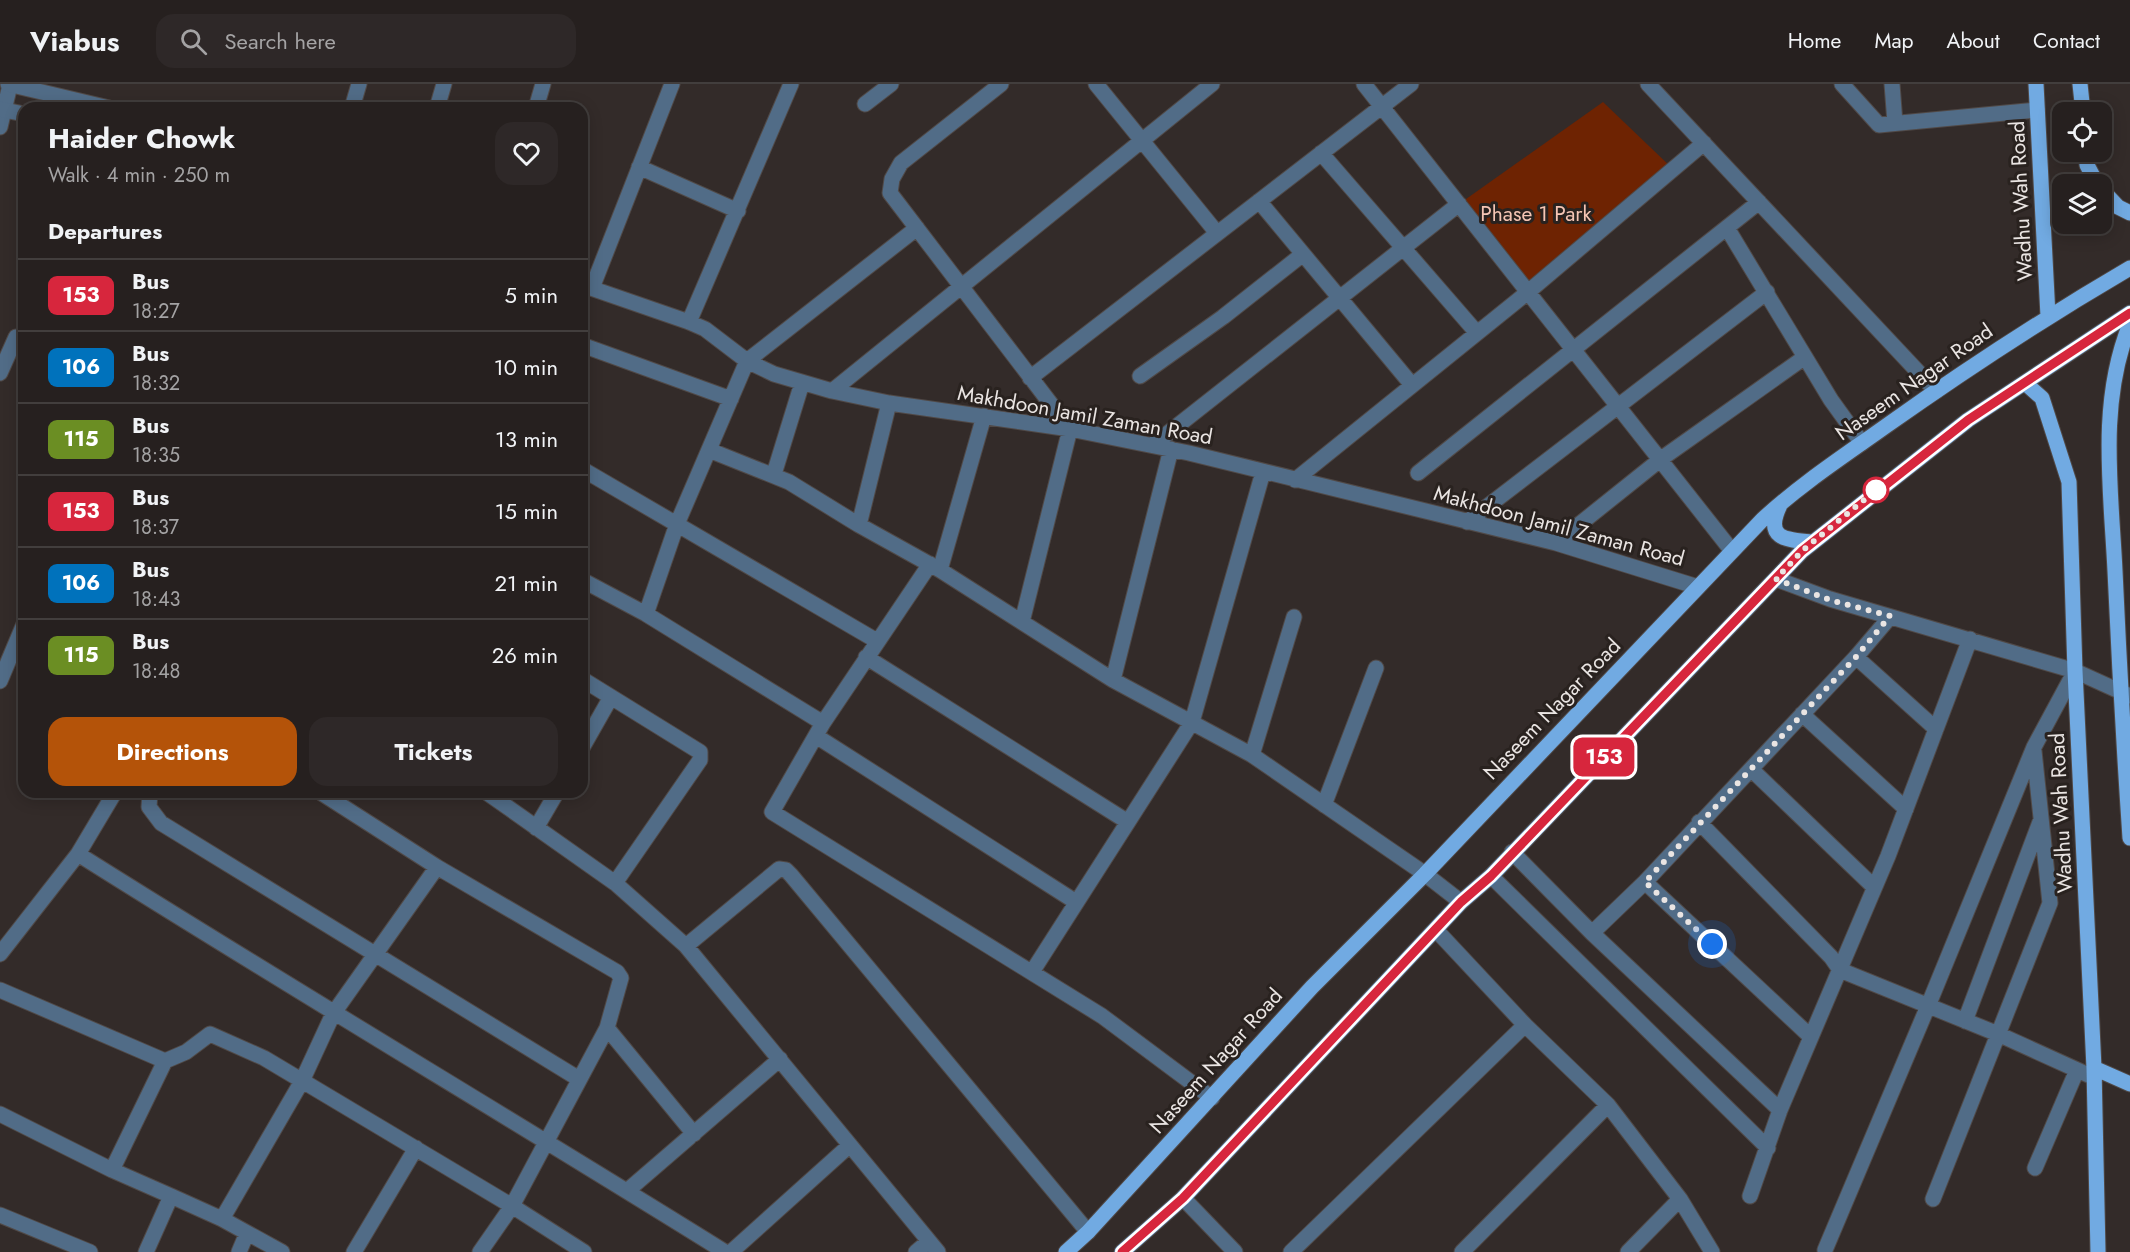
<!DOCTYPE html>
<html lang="en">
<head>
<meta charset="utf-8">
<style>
  body { margin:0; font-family:Jost,sans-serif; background:#2e2828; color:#f1f3f6; height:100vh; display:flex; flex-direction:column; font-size:22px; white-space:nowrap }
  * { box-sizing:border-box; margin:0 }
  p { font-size:20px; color:#a4a3a4 }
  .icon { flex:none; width:33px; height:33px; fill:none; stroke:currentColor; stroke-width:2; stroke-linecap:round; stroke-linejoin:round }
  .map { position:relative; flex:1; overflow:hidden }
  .drawer { position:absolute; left:18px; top:18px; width:570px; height:696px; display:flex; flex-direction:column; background:#26201f; border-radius:18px; box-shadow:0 3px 15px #0003,0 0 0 2px #423e3d }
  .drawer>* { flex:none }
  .badge { padding:0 12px; border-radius:9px; font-size:21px; line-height:39px }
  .tools { position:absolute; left:2052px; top:18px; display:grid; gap:12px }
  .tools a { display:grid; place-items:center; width:60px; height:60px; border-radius:12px; background:#26201f; box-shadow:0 3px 15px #0003,0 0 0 2px #423e3d; font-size:30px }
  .you { position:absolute; width:30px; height:30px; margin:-15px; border:4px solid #fff; border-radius:50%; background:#1a73e8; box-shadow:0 0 0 9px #1a73e833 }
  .map>.badge { position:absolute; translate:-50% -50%; box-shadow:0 0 0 3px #fff }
  h2 { padding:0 30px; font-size:22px; line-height:54px }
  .round { display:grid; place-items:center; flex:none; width:63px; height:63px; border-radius:18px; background:#2e2828 }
  .head { display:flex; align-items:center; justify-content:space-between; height:102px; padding:0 30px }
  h1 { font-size:28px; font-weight:700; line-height:45px }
  .cta { display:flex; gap:12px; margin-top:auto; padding:12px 30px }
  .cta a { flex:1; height:69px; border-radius:18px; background:#b45309; color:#fff; font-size:24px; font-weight:700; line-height:69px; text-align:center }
  .cta a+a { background:#2e2828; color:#f1f3f6 }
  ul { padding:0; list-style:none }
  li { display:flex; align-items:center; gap:18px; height:72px; padding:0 30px; border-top:2px solid #423e3d }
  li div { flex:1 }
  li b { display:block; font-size:22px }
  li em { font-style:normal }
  li .badge { min-width:66px; font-weight:700; text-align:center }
  header { display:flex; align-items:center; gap:36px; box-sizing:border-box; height:84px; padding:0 30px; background:#26201f; border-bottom:2px solid #423e3d }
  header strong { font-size:28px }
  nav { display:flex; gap:33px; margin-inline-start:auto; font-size:21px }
  .search { width:420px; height:54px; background:#2e2828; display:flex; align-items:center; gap:15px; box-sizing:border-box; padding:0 21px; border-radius:18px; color:#a4a3a4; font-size:22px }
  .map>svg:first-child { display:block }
</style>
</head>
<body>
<header>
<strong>Viabus</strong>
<div class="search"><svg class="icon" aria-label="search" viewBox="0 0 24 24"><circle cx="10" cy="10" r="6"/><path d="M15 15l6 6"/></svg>Search here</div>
<nav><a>Home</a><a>Map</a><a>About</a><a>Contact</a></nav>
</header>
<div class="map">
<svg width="2130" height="1168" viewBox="0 0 2130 1168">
  <rect width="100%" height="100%" fill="#332b29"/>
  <!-- green -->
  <path fill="#6e2302" d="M 1603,18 L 1673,85 L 1528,208 L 1459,120 Z"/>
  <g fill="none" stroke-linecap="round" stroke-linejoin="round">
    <defs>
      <path id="minor" d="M 1001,0 L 901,79 L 892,95 L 890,109 L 1070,345 L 1022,538
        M 1096,0 L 1217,149
        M 1364,0 L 1732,467
        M 1648,0 L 1936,307
        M 1842,0 L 1879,41 L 2037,26
        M 1892,0 L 1895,39
        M 865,20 L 891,0
        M 352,24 L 359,0
        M 437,24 L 444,0
        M 536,24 L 543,0
        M 0,43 L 10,1
        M 1321,69 L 1477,249
        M 639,83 L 738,127
        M 1259,117 L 1412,301
        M 1727,144 L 1831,316 L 1862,359
        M 582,201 L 689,238 L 705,245 L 747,277 L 774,290 L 832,307 L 889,319 L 1070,345 L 1189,369 L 1556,459 L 1698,503
        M 592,204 L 672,0
        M 689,238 L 791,0
        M 582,261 L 731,315
        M 0,289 L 16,253
        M 1140,292 L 1223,233 L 1303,170
        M 1030,294 L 1411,0
        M 832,307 L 1212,0
        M 1153,361 L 1459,120
        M 709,366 L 789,398 L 859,441 L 940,486 L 1113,596 L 1252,671 L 1425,790 L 1461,818
        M 582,385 L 877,557
        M 1418,389 L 1759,118
        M 774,390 L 802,299
        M 1295,396 L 1528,208 L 1704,59
        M 1467,438 L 1767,208
        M 859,441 L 889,319
        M 1556,459 L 1661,375 L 1805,273
        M 930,480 L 823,639 L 772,728 L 1102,932 L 1212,1014
        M 940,486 L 984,332
        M 1776,495 L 1830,515 L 2075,587 L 2130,612
        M 582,496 L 646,530 L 823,639
        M 646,530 L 677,440 L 747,277 L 917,144
        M 866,573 L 1128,738
        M 1856,573 L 1936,645
        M 582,595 L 700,668 L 700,676 L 615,799
        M 1113,596 L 1171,365
        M 0,597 L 24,540
        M 1802,630 L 1906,725
        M 816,652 L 1076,818
        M 582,664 L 611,613
        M 1252,671 L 1294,533
        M 1751,685 L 1874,803
        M 150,708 L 149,723 L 161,739 L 579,995
        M 320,708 L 437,783 L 617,888 L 621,894 L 607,944 L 512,1122 L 584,1168
        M 486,708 L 615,799 L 686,862
        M 1324,721 L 1376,584
        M 1699,738 L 1831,873 L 1840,886 L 1998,950 L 2095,994
        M 536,744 L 557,708
        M 1512,768 L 1592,849 L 1780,1026
        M 78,770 C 292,905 510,1034 725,1168
        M 1491,792 L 1768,1064
        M 1645,798 L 1811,953
        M 1437,847 L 1525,941
        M 1592,849 L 1645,798 L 1856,573 L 1890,533
        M 0,870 L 78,770 L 115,708
        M 1032,888 L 1192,638 L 1263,388
        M 0,906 L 165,977
        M 1965,937 L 2040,738
        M 607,944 L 694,1050
        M 0,1030 L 112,1086
        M 2035,1084 L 2077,986
        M 627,1107 L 780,975
        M 171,1112 L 222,1135
        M 1750,1112 L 1780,1026 L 1888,772 L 1970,555
        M 1183,1114 L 1235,1168
        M 1933,1115 L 2050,819 L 2034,667
        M 0,1131 L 90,1168
        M 1825,1166 L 1928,922 L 2034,663 L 2075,587
        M 146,1168 L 171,1112 L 112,1086 L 165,977 L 186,968 L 210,950 L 264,974 L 512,1122 L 480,1168
        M 239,1168 L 247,1149
        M 282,1168 L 222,1135 L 302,997 L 333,930 L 437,783
        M 354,1168 L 416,1064
        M 731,1168 L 850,1061
        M 916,1168 L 929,1157
        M 938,1168 L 686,862 L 779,785 L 786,786 L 791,791 L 1088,1148
        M 1291,1168 L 1525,941 L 1608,1021 L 1680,1115 L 1712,1168
        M 1462,1168 L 1608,1021
        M 1628,1168 L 1680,1115"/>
      <path id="tertiary" d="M 8,0 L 109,24
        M 0,25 L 24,30"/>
      <path id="primary" d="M 2036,0 L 2048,232
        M 2080,0 L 2083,28
        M 2086,68 L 2087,81 L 2097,100
        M 2102,106 L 2118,123 L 2130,129
        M 2130,240 C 2098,319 2111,404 2115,487 C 2119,576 2124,665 2130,754
        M 2025,299 L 2042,314 L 2069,398 L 2075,587 L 2094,984 L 2098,1168
        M 1780,421 C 1764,455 1785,456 1813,458
        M 2094,984 L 2130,1000
        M 1066,1168 L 1088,1148 L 1312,903 L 1425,790 L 1763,435 C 1801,400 1844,372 1886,342 C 1965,286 2046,233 2130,184
        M 1122,1168 L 1183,1114 L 1461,818 L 1491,792 L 1802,467 L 1968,336 L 2130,229"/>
    </defs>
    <!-- minor casing -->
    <use href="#minor" stroke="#504947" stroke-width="17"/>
    <!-- tertiary casing -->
    <use href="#tertiary" stroke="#504947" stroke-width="17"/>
    <!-- primary casing -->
    <use href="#primary" stroke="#504947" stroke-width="17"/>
    <!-- minor -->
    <use href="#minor" stroke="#516c87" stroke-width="15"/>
    <!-- tertiary -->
    <use href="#tertiary" stroke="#516c87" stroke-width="15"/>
    <!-- primary -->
    <use href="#primary" stroke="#71aae2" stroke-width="15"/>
  </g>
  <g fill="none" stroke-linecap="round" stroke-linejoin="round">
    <defs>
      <path id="line" d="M 1122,1168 L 1183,1114 L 1461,818 L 1491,792 L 1802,467 L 1968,336 L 2130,229"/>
    </defs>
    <!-- line casing -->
    <use href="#line" stroke="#fff" stroke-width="14"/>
    <!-- line -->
    <use href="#line" stroke="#d7263d" stroke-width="9"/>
    <!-- walk -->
    <path stroke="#eae5e3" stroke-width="6" stroke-dasharray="0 10.8" d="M 1712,860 L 1645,798 L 1856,573 L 1890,532 L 1830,516 L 1776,495 L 1802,467 L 1876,406"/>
  </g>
  <!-- markers -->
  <circle fill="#fff" stroke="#d7263d" stroke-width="3" cx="1876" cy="406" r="12"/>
  <g text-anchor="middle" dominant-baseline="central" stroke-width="6" stroke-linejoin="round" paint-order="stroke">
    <!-- street labels -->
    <g font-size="21" fill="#eae5e3" stroke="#29221f">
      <text transform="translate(2021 117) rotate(-93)">Wadhu Wah Road</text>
      <text transform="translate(1914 298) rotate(-35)">Naseem Nagar Road</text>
      <text transform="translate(1085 331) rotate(10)">Makhdoon Jamil Zaman Road</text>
      <text transform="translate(1559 442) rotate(15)">Makhdoon Jamil Zaman Road</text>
      <text transform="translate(1552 625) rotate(-46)">Naseem Nagar Road</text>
      <text transform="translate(2061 729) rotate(-93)">Wadhu Wah Road</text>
      <text transform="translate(1216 977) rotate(-48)">Naseem Nagar Road</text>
    </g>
    <!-- park labels -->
    <g font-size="21" fill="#f5c5b4" stroke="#29221f">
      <text x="1536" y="130">Phase 1 Park</text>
    </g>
  </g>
</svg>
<div class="tools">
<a><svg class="icon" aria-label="locate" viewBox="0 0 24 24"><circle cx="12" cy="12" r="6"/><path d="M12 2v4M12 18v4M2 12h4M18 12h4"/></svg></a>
<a><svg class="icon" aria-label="layers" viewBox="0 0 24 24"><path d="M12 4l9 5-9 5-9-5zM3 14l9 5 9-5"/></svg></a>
</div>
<div class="you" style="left:1712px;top:860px"></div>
<b class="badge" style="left:1604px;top:673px;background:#d7263d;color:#fff">153</b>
<section class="drawer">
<div class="head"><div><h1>Haider Chowk</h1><p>Walk · 4 min · 250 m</p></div><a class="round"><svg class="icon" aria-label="heart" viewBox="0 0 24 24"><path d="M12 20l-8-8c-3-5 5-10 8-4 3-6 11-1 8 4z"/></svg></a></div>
<h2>Departures</h2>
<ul>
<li><span class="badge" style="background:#d7263d;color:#fff">153</span><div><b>Bus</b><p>18:27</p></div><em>5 min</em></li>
<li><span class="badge" style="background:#0072bc;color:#fff">106</span><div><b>Bus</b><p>18:32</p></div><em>10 min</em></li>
<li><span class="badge" style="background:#6b8e23;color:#fff">115</span><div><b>Bus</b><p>18:35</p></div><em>13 min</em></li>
<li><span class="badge" style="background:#d7263d;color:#fff">153</span><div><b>Bus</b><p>18:37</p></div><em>15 min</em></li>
<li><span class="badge" style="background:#0072bc;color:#fff">106</span><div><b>Bus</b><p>18:43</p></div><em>21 min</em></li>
<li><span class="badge" style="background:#6b8e23;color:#fff">115</span><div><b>Bus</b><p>18:48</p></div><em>26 min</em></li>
</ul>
<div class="cta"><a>Directions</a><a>Tickets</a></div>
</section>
</div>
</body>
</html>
